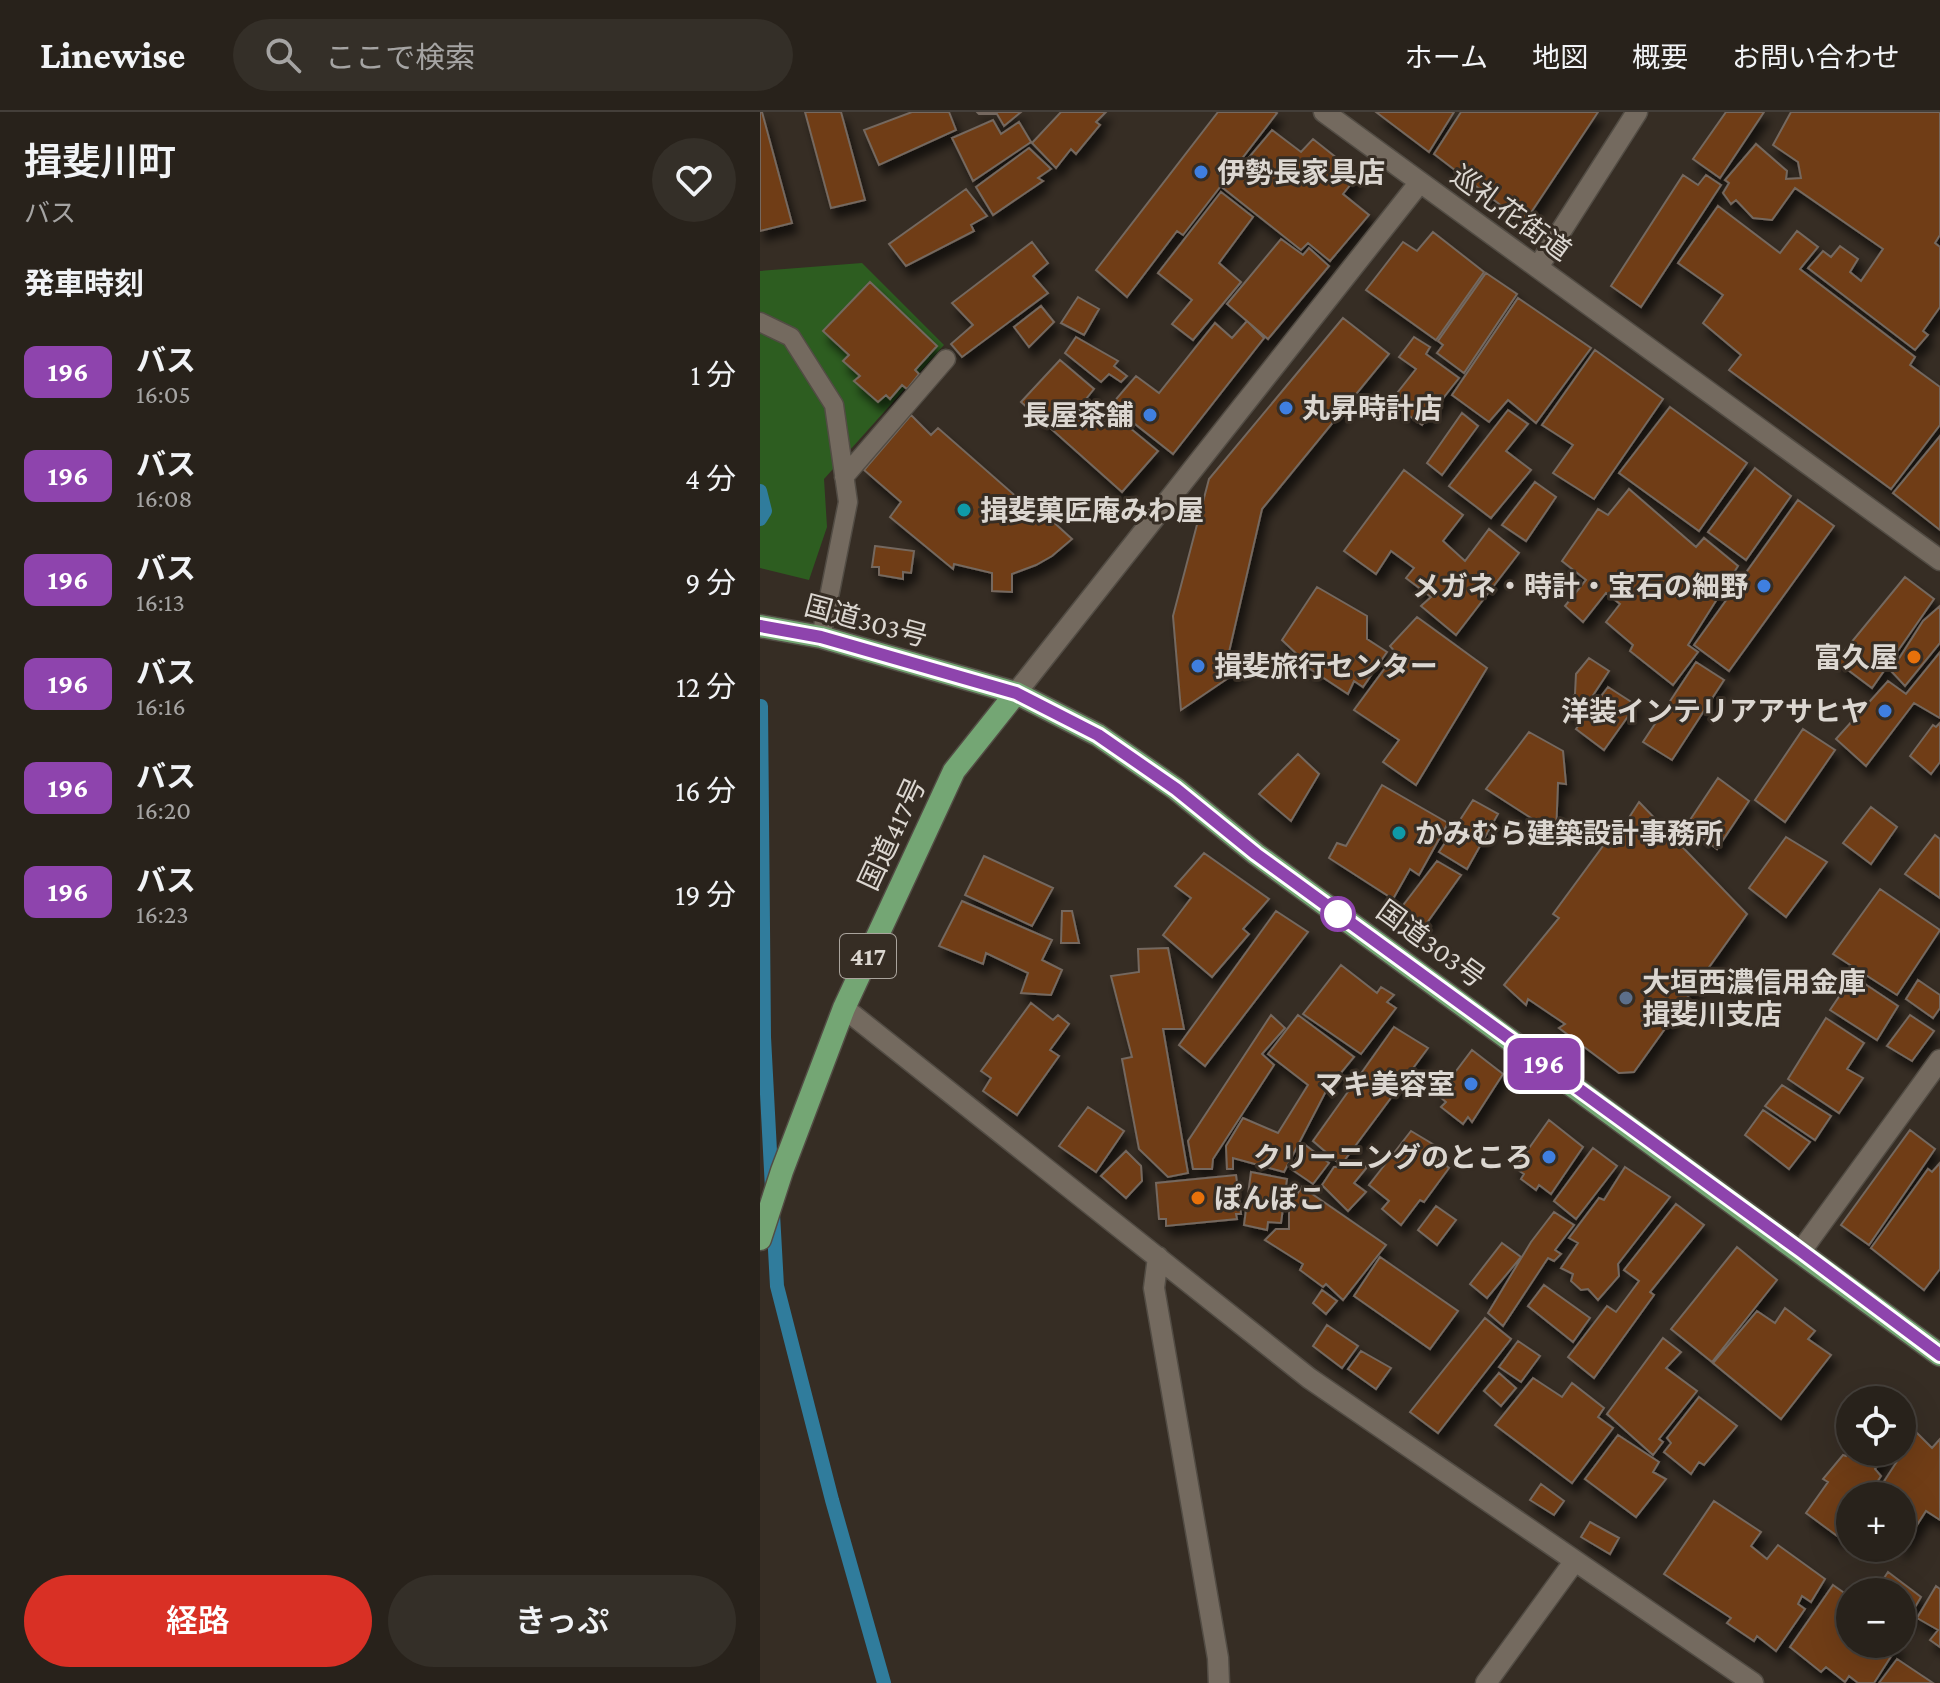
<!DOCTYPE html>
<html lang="ja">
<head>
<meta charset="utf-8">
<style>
  body { margin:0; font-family:"Crimson Pro","Noto Sans JP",serif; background:#342f28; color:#f1f3f6; height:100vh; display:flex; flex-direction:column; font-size:30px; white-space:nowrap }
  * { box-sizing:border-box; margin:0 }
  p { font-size:26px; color:#a5a4a3 }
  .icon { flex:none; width:44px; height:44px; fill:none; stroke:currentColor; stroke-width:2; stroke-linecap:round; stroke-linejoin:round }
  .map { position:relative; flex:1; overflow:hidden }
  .drawer { display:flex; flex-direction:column; background:#28221b; width:760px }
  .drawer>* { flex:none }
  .badge { padding:0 16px; border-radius:12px; font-size:28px; line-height:52px }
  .tools { position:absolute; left:1076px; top:1274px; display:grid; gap:16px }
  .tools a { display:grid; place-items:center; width:80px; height:80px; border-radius:50%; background:#28221b; box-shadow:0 8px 32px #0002,0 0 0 2px #443f3a; font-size:40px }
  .map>.badge { position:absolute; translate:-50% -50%; box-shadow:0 0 0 4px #fff }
  h2 { padding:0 24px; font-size:30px; line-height:72px }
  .round { display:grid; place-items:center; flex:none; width:84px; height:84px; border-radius:42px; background:#342f28 }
  .summary { display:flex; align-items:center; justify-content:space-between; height:136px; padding:0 24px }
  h1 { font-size:38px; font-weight:600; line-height:60px }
  .action { display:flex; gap:16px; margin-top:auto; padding:16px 24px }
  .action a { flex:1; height:92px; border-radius:48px; background:#d93025; color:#fff; font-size:32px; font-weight:600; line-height:92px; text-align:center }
  .action a+a { background:#342f28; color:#f1f3f6 }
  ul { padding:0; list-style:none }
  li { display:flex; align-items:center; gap:24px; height:104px; padding:0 24px }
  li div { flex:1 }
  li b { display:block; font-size:30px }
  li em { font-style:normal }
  li .badge { min-width:88px; font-weight:700; text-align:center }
  header { display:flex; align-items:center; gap:48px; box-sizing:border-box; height:112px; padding:0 40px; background:#28221b; border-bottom:2px solid #443f3a }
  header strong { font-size:38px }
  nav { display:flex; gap:44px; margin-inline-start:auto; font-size:28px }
  .search { width:560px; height:72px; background:#342f28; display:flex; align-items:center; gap:20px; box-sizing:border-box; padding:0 28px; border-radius:44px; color:#a5a4a3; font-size:30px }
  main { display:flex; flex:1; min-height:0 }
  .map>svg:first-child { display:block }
</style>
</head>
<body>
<header>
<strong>Linewise</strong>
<div class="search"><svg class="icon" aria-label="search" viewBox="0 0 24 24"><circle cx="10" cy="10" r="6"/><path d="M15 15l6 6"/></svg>ここで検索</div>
<nav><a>ホーム</a><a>地図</a><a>概要</a><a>お問い合わせ</a></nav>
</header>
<main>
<section class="drawer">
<div class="summary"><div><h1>揖斐川町</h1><p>バス</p></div><a class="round"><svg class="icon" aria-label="heart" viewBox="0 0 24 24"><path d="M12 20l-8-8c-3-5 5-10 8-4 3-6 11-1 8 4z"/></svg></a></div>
<h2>発車時刻</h2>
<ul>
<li><span class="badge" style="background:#8e44ad;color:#fff">196</span><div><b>バス</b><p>16:05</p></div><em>1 分</em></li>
<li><span class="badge" style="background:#8e44ad;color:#fff">196</span><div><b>バス</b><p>16:08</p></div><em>4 分</em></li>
<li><span class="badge" style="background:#8e44ad;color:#fff">196</span><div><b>バス</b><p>16:13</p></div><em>9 分</em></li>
<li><span class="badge" style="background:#8e44ad;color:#fff">196</span><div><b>バス</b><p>16:16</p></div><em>12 分</em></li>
<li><span class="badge" style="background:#8e44ad;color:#fff">196</span><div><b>バス</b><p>16:20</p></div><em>16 分</em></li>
<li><span class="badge" style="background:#8e44ad;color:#fff">196</span><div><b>バス</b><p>16:23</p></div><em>19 分</em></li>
</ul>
<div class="action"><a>経路</a><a>きっぷ</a></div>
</section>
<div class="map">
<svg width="1180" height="1571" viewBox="0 0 1180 1571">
  <defs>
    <filter id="shadow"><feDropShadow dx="5" dy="9" stdDeviation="4" flood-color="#0009"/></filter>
  </defs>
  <rect width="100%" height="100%" fill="#362d24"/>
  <!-- green -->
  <path fill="#2d5d20" d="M 102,151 L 184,233 L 64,367 L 67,415 L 49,468 L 0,456 L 0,159 Z"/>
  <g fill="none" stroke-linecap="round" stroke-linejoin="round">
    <!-- stream -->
    <path stroke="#307c9c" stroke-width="14" d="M 0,379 L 5,399 L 0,407
      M 1,594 L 4,925 L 12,1077
      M 13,1102 L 17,1174 L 72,1388 L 124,1571"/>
  </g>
  <!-- building -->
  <path fill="#6f3d12" stroke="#74685f" stroke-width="2" filter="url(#shadow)" d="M 0,0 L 2,0 L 32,111 L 0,119 Z
    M 45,0 L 81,0 L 105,88 L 71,96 Z
    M 152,0 L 189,0 L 196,18 L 119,53 L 104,18 Z
    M 217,0 L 261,0 L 244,14 L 237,2 L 219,2 Z
    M 301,0 L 346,0 L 336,10 L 340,13 L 316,42 L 311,37 L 296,56 L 272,31 Z
    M 458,0 L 515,0 L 517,1 L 423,123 L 417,119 L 367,185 L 336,158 Z
    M 616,0 L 694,0 L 669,40 Z
    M 701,0 L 838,0 L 764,111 L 674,42 Z
    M 966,0 L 1004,0 L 960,66 L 933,47 Z
    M 1031,0 L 1180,0 L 1180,123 L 1175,131 L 1180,135 L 1180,195 L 1163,219 L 1168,223 L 1155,238 L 1048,156 L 1063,139 L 1071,145 L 1080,134 L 1098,147 L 1090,160 L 1101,169 L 1123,137 L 1035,76 L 1012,108 L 993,106 L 976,88 L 971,92 L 963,81 L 969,71 L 965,68 L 996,32 L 1027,59 L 1026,67 L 1041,66 L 1038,50 L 1013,33 Z
    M 233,8 L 241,22 L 259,10 L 271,30 L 213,69 L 192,26 Z
    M 512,18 L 541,40 L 553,27 L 598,63 L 583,82 L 609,103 L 570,149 L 548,131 L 541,138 L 463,76 Z
    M 269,36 L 291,57 L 278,66 L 283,69 L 233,103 L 216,75 Z
    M 923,63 L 938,73 L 946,63 L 961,73 L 881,195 L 851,174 Z
    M 206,77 L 227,104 L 211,113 L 214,119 L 146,154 L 129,132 Z
    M 461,80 L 493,105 L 459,151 L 481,170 L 433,228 L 412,212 L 432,188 L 398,161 Z
    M 958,94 L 1020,141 L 1037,119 L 1058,135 L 1040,157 L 1155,245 L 1150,253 L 1180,275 L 1180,313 L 1131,377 L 969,258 L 981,243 L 943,211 L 963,183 L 918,151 Z
    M 673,120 L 724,160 L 676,228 L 606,178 L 643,130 L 657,139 Z
    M 521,127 L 543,143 L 549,136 L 569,154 L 508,227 L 467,192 Z
    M 272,130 L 288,151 L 273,164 L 288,181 L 202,245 L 191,232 L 213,213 L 192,191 Z
    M 726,161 L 757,182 L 704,261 L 677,241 L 683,233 L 678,229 Z
    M 110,170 L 177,234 L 155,258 L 159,262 L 147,277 L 142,273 L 130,287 L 126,283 L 118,290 L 94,269 L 100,264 L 83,249 L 89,243 L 63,219 Z
    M 318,185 L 339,197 L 324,223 L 301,211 Z
    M 758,186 L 831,236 L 776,311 L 748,288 L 729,310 L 692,283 Z
    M 281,194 L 294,210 L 269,235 L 254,215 Z
    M 583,206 L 629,242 L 502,397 L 469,540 L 486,545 L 486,554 L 421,598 L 413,504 L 449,367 Z
    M 487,209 L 504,226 L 413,342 L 351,293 L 376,264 L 399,281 L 455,211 L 472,226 Z
    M 316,225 L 358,249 L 354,254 L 367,264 L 361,270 L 349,262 L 341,270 L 305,241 Z
    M 654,225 L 670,235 L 666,242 L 699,266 L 662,313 L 630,290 L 656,257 L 639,245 Z
    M 835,238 L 903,287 L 834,387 L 793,361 L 813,333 L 782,313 Z
    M 300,248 L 334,277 L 318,297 L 340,315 L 353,302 L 398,339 L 362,380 L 261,290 Z
    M 910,295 L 987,351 L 939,419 L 859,361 Z
    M 748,298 L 768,312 L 746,339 L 771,358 L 731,406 L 689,374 Z
    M 702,301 L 718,314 L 682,363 L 667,351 Z
    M 151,303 L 171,323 L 178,316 L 284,409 L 289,406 L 312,427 L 292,444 L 276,453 L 252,462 L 252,480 L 232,479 L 232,461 L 194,452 L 193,457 L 130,405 L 141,390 L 104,358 Z
    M 1180,324 L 1180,418 L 1133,381 Z
    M 995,356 L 1031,384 L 986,448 L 948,420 Z
    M 644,358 L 703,403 L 683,429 L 705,449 L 729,417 L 759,441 L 696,523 L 661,494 L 671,485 L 646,466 L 654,456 L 631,439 L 616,462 L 584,439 Z
    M 775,370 L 796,385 L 766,429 L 742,413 Z
    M 869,377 L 936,435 L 944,426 L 978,454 L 928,533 L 938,540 L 913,573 L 870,539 L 873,533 L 846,510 L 860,492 L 846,481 L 823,510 L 805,494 L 826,468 L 802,449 L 838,397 L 848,403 Z
    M 1038,388 L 1074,414 L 969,559 L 934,533 Z
    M 115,434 L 154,439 L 151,461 L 143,460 L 143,467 L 119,463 L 119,455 L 112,455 Z
    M 1145,465 L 1174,487 L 1112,576 L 1076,549 Z
    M 557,475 L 607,504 L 607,527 L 627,540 L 603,575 L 594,569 L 588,582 L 538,549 L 541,546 L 522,528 Z
    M 1180,494 L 1180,531 L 1145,574 L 1131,559 L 1163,509 Z
    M 657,505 L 727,556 L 656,673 L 623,650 L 639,628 L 594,598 L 636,541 L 630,534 Z
    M 1180,540 L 1180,606 L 1154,591 L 1106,654 L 1076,627 L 1128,569 L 1146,582 Z
    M 829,546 L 849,559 L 818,606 L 803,595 L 815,582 L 816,562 Z
    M 936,550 L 964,568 L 912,648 L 883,630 Z
    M 848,575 L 876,593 L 844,638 L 816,617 Z
    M 1180,611 L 1180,650 L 1171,662 L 1150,644 L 1173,613 L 1176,615 Z
    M 1043,617 L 1075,638 L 1025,710 L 995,688 Z
    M 769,620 L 803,639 L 806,672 L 798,671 L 796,722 L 726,677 Z
    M 538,642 L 559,662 L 531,709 L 499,682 Z
    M 958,666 L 989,689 L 957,737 L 926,714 Z
    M 622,673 L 688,711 L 659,763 L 650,757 L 633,787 L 569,746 L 577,731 L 586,734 Z
    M 713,688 L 738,702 L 707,757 L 679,740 Z
    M 879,690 L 987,802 L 874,960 L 859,961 L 799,916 L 805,912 L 768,887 L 766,893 L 744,873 L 799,806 L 793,802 L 857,715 L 861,718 Z
    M 1111,695 L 1137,715 L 1111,752 L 1083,731 Z
    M 1175,723 L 1180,727 L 1180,786 L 1145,762 Z
    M 1026,725 L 1067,750 L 1026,805 L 989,776 Z
    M 444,741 L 509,787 L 483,817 L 489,822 L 452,865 L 403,823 L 431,786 L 415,774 Z
    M 224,744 L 293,776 L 272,814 L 205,783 Z
    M 677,749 L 701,763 L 664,815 L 641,796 Z
    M 1120,777 L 1180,818 L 1137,883 L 1073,842 Z
    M 202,789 L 292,828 L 282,848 L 302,858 L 291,883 L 261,881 L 268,861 L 226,841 L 223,852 L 179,834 Z
    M 302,799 L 312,799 L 319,831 L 301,831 Z
    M 516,799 L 548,820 L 445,954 L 419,933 Z
    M 408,836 L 424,917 L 403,917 L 428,1061 L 408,1065 L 379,1037 L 362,947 L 372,945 L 351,864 L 379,860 L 378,837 Z
    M 581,853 L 617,881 L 621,875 L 634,883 L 627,890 L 636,896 L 601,942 L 543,902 Z
    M 1093,864 L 1138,894 L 1117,928 L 1070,898 Z
    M 1158,868 L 1180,883 L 1180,896 L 1173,906 L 1146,887 Z
    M 271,891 L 293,908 L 298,903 L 309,912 L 290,938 L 299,944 L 257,1003 L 223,979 L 231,966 L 221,959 Z
    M 511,903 L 525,916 L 502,942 L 514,953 L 453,1047 L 452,1057 L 433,1057 L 428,1029 Z
    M 538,903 L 594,945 L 566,979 L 524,1060 L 473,1046 L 473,1057 L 467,1057 L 466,1034 L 483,1006 L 518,1021 L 548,973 L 508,942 Z
    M 1150,903 L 1174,919 L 1152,949 L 1127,934 Z
    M 1066,906 L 1104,931 L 1087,957 L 1103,966 L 1079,1001 L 1028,967 Z
    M 634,915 L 668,936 L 581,1053 L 553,1029 Z
    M 712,938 L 743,962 L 712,1010 L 708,1005 L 703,1012 L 681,995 L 686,990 L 678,983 Z
    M 1022,973 L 1071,1004 L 1055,1028 L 1005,994 Z
    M 328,995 L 364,1019 L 336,1060 L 299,1034 Z
    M 1003,998 L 1050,1030 L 1029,1057 L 985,1023 Z
    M 789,1008 L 823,1035 L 791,1082 L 779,1073 L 776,1078 L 761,1067 L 764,1062 L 755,1056 Z
    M 1150,1018 L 1175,1037 L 1109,1133 L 1081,1113 Z
    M 651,1019 L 676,1034 L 671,1041 L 689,1056 L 664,1090 L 660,1088 L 641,1113 L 622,1097 L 629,1089 L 609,1073 Z
    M 544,1032 L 569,1051 L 553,1072 L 531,1057 Z
    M 833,1036 L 857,1054 L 816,1107 L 794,1089 Z
    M 366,1039 L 381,1054 L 382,1069 L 366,1086 L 341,1064 Z
    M 1180,1051 L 1180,1157 L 1164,1178 L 1111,1136 L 1168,1057 L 1172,1060 Z
    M 608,1054 L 594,1071 L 606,1080 L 588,1099 L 562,1073 L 574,1055 Z
    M 865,1055 L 910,1085 L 858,1152 L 859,1164 L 838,1188 L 828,1177 L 821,1178 L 811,1169 L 813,1162 L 801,1156 L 818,1131 L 809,1126 L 839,1086 L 844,1088 Z
    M 491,1060 L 527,1067 L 521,1111 L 508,1110 L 507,1118 L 484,1113 Z
    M 476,1063 L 481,1102 L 476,1102 L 477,1107 L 406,1114 L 406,1107 L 399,1107 L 396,1071 Z
    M 542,1075 L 626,1133 L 583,1188 L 566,1172 L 563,1175 L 540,1158 L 543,1152 L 505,1128 L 516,1117 L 529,1117 L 529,1094 Z
    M 916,1092 L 944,1113 L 890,1180 L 894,1183 L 834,1266 L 808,1245 L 847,1194 L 856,1200 L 879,1169 L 864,1158 Z
    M 676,1094 L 696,1108 L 677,1133 L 658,1118 Z
    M 794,1100 L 814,1113 L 795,1138 L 801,1142 L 794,1149 L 788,1146 L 743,1214 L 728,1201 L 771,1130 Z
    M 742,1131 L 761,1145 L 727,1186 L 710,1172 Z
    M 977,1135 L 1017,1168 L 952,1250 L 911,1217 Z
    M 620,1145 L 698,1199 L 670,1237 L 594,1184 Z
    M 784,1173 L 830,1206 L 813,1230 L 768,1194 Z
    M 562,1178 L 577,1189 L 566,1202 L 553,1191 Z
    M 1025,1196 L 1055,1219 L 1048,1227 L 1071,1243 L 1021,1307 L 953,1251 L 997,1199 L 1015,1211 Z
    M 725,1206 L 751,1227 L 678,1321 L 650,1300 Z
    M 567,1213 L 598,1234 L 582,1256 L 553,1234 Z
    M 903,1226 L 921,1240 L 906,1256 L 937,1279 L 899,1327 L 903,1330 L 893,1343 L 847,1302 Z
    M 758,1229 L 780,1244 L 761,1270 L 739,1255 Z
    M 601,1239 L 631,1256 L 616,1277 L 588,1257 Z
    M 739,1261 L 756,1276 L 741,1294 L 724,1279 Z
    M 773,1266 L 802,1285 L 812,1271 L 844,1296 L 838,1305 L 853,1316 L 812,1371 L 735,1313 Z
    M 939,1285 L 977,1314 L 944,1353 L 939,1350 L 931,1362 L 904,1340 L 911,1331 L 907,1326 Z
    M 1156,1320 L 1172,1336 L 1180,1327 L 1180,1408 L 1166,1399 L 1141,1438 L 1139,1436 L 1142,1436 L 1142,1397 L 1146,1392 L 1142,1389 L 1142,1384 L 1135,1384 L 1121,1374 Z
    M 858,1323 L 899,1350 L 893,1360 L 906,1367 L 876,1405 L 825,1367 Z
    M 1090,1337 L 1090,1340 L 1128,1340 L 1115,1357 L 1121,1364 L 1108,1384 L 1090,1384 L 1090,1411 L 1080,1426 L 1046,1401 L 1068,1370 L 1063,1367 L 1083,1343 L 1086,1344 Z
    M 781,1372 L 804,1389 L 794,1403 L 770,1388 Z
    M 954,1389 L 1001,1420 L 991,1434 L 1007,1447 L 1018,1433 L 1065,1467 L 1051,1490 L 1042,1484 L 1038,1492 L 1045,1497 L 1016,1539 L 997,1524 L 994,1529 L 967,1511 L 971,1506 L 904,1462 Z
    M 830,1410 L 859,1426 L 850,1442 L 821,1425 Z
    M 1128,1460 L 1161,1485 L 1145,1512 L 1142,1509 L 1142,1480 L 1115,1480 Z
    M 1073,1473 L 1090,1485 L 1090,1532 L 1139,1532 L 1114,1571 L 1098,1571 L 1089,1564 L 1085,1570 L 1066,1555 L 1061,1560 L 1030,1535 Z
    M 1176,1474 L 1180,1477 L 1180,1535 L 1170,1528 L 1178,1518 L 1157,1506 Z
    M 1137,1547 L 1173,1571 L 1119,1571 Z"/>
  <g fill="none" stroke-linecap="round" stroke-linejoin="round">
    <defs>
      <path id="service" d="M 0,210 L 31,225 L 74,293 L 88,390 L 61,525
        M 84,365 L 186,247"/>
      <path id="minor" d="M 564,0 L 660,70
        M 778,155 L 877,0
        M 256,581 L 660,70 L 1180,448
        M 84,896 L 549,1266 L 993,1571
        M 1041,1139 L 1180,948
        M 398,1145 L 394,1176 L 458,1546 L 459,1571
        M 726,1571 L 814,1450"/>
      <path id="trunk" d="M 0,514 L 61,525 L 256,581 L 338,623 L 416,677 L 496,742 L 1180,1243
        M 0,1127 L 22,1059 L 84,896 L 194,659 L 256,581"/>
    </defs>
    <!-- service casing -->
    <use href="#service" stroke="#524c44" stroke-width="21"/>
    <!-- minor casing -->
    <use href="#minor" stroke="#524c44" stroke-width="23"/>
    <!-- trunk casing -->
    <use href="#trunk" stroke="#524c44" stroke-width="25"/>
    <!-- service -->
    <use href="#service" stroke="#746a5f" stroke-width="18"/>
    <!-- minor -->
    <use href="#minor" stroke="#746a5f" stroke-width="20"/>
    <!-- trunk -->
    <use href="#trunk" stroke="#74a674" stroke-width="22"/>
  </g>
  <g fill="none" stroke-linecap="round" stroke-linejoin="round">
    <defs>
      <path id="line" d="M 0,514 L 61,525 L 256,581 L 338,623 L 416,677 L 496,742 L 1041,1139 L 1180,1243"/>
    </defs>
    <!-- line casing -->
    <use href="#line" stroke="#fff" stroke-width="18"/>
    <!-- line -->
    <use href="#line" stroke="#8e44ad" stroke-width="12"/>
  </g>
  <!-- markers -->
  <g fill="#3f7fe0" stroke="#362d24" stroke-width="3">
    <circle cx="441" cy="60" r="8"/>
    <circle cx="526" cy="296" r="8"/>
    <circle cx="390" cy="303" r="8"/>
    <circle cx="1004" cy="474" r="8"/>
    <circle cx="438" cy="554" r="8"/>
    <circle cx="1125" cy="599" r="8"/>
    <circle cx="711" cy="972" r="8"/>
    <circle cx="789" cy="1045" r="8"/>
  </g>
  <g fill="#0f9aa8" stroke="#362d24" stroke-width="3">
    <circle cx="204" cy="398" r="8"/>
    <circle cx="639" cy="721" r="8"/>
  </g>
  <g fill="#e8710a" stroke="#362d24" stroke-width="3">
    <circle cx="1154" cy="545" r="8"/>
    <circle cx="438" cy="1086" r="8"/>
  </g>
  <circle fill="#fff" stroke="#8e44ad" stroke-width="4" cx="578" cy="802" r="16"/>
  <circle fill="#5c6f8a" stroke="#362d24" stroke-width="3" cx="866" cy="886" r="8"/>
  <g text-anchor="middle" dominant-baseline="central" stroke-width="6" stroke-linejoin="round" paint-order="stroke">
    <!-- shield labels -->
    <rect fill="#362d24" stroke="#aaa49d" stroke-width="2" x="80" y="822" width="56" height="44" rx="6"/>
    <g font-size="26" font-weight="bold" fill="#dcd7d1">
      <text x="108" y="844">417</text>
    </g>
    <!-- poi labels -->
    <g font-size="28" font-weight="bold" fill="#dcd7d1" stroke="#362d24" text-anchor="start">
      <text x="457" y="60">伊勢長家具店</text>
      <text x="542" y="296">丸昇時計店</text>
      <text x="374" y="303" text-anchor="end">長屋茶舗</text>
      <text x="220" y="398">揖斐菓匠庵みわ屋</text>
      <text x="988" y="474" text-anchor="end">メガネ・時計・宝石の細野</text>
      <text x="1138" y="545" text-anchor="end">富久屋</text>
      <text x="454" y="554">揖斐旅行センター</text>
      <text x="1109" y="599" text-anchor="end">洋装インテリアアサヒヤ</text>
      <text x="655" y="721">かみむら建築設計事務所</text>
      <text x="882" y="870">大垣西濃信用金庫<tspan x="882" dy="32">揖斐川支店</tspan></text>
      <text x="695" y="972" text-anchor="end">マキ美容室</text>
      <text x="773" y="1045" text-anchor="end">クリーニングのところ</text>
      <text x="454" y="1086">ぽんぽこ</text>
    </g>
    <!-- street labels -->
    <g font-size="28" fill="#dcd7d1" stroke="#362d24">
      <text transform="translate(751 101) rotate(36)">巡礼花街道</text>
      <text transform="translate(106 509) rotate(15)">国道303号</text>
      <text transform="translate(132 722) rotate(-65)">国道417号</text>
      <text transform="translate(671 832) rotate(36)">国道303号</text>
    </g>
  </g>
</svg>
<div class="tools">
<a><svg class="icon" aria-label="locate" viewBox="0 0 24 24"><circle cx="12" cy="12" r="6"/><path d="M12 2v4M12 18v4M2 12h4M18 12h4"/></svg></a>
<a>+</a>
<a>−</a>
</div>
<b class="badge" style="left:784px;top:952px;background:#8e44ad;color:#fff">196</b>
</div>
</main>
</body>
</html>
